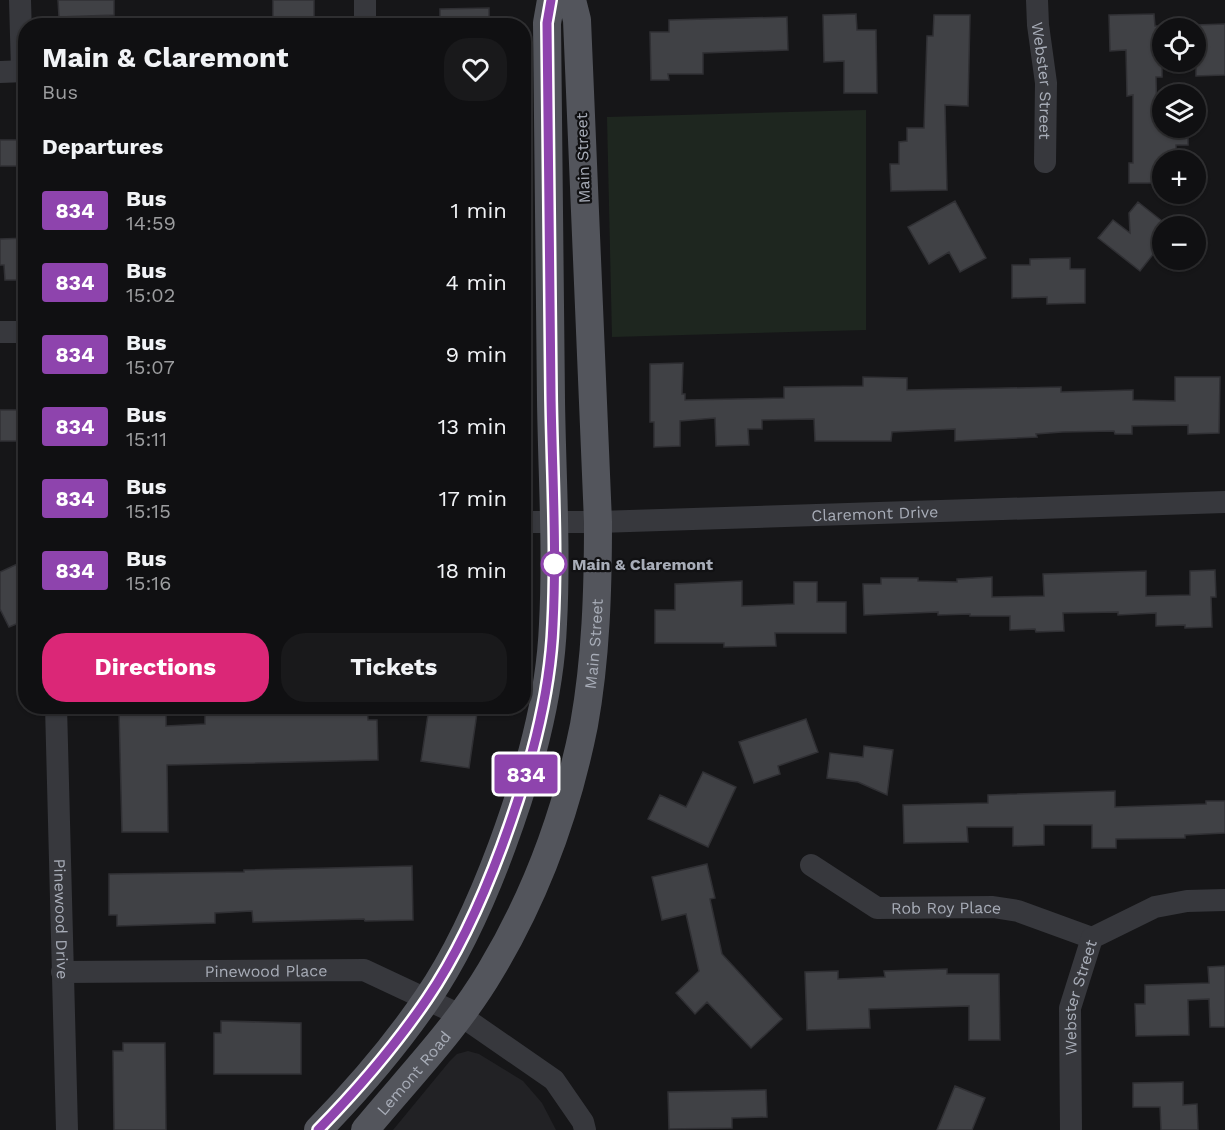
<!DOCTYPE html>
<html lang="en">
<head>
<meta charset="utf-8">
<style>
  body { margin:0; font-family:"Work Sans",sans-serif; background:#19191b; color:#f1f3f6; height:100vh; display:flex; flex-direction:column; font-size:22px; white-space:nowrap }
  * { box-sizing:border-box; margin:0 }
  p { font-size:20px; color:#9c9d9f }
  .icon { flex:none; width:33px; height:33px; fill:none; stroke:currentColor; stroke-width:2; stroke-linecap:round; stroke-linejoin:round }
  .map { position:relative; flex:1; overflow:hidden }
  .sheet { position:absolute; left:18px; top:18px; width:513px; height:696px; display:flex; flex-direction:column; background:#101012; border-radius:24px; box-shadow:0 2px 4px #0004,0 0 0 2px #303032 }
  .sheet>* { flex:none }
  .badge { padding:0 12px; border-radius:4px; font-size:21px; line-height:39px }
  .buttons { position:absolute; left:1152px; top:18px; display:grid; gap:12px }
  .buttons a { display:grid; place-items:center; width:54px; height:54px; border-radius:50%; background:#101012; box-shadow:0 2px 4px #0004,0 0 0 2px #303032; font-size:30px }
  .map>.badge { position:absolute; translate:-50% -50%; box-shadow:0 0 0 3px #fff }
  h2 { padding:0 24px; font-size:22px; line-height:54px }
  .round { display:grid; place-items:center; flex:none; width:63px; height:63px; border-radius:24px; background:#19191b }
  .summary { display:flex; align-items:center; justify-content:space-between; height:102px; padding:0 24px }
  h1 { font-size:28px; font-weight:700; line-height:45px }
  .button { display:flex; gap:12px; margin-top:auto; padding:12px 24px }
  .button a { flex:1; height:69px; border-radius:24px; background:#db2777; color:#fff; font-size:24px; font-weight:700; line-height:69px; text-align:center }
  .button a+a { background:#19191b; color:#f1f3f6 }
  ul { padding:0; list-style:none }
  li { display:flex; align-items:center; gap:18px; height:72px; padding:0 24px }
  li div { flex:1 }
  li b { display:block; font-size:22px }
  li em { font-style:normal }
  li .badge { min-width:66px; font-weight:700; text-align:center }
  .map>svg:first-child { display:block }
</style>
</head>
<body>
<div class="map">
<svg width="1225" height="1130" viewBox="0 0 1225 1130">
  <rect width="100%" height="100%" fill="#161618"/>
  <!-- built -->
  <path fill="#222225" d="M 468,1051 L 479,1054 L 523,1081 L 542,1103 L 556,1130 L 393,1130 L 449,1062 L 457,1054 Z"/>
  <!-- green -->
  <path fill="#1e261f" d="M 866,110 L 866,330 L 612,337 L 607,117 Z"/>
  <!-- building -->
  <path fill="#404145" stroke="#303034" stroke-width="1.5" d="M 58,0 L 114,0 L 114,15 L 59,17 Z
    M 273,0 L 314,0 L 314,19 L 273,21 Z
    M 489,8 L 489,26 L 440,26 L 440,9 Z
    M 856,14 L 857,30 L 876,30 L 877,93 L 844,93 L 844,61 L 824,62 L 823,15 Z
    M 1154,14 L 1155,26 L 1162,26 L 1162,77 L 1156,77 L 1157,122 L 1162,122 L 1162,128 L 1188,128 L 1188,145 L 1176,145 L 1176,160 L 1162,160 L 1162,183 L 1129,183 L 1129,163 L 1133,163 L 1133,95 L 1127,96 L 1126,50 L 1110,51 L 1109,15 Z
    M 934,15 L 970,15 L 968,106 L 945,105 L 947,190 L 891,191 L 890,164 L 899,164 L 899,142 L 907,141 L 907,128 L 924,128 L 927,36 L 933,36 Z
    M 787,17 L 788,50 L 703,53 L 703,74 L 668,74 L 669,80 L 651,80 L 650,32 L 669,32 L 669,20 Z
    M 1225,24 L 1225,75 L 1196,76 L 1196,25 Z
    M 0,140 L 26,140 L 26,166 L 0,166 Z
    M 955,201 L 986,258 L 960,272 L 949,252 L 929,264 L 908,227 Z
    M 1138,202 L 1162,221 L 1162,243 L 1140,271 L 1098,238 L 1113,220 L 1130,233 L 1129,213 Z
    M 26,238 L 26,280 L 5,280 L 4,265 L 0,265 L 0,239 Z
    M 1070,258 L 1070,269 L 1085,269 L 1085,303 L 1047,304 L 1047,297 L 1012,298 L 1012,265 L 1030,265 L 1030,259 Z
    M 683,363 L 682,394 L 685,394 L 685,400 L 784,398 L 784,387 L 863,386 L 863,377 L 907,378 L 907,390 L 1061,387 L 1061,392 L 1133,390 L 1133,400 L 1175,401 L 1175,377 L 1220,377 L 1219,433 L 1188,434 L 1188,425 L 1132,426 L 1132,434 L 1115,434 L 1114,431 L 1062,432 L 1036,434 L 1037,437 L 955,441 L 955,429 L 892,432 L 891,441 L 815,441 L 814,419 L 762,420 L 762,429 L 748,429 L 749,445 L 716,446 L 715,418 L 680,421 L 680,446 L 654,447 L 654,422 L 650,422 L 650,364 Z
    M 0,410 L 26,410 L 26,441 L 0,441 Z
    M 26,560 L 26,620 L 9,627 L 0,609 L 0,572 Z
    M 1215,570 L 1216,597 L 1211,597 L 1212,627 L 1185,628 L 1185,625 L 1156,626 L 1156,613 L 1118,615 L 1118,612 L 1063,613 L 1064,631 L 1036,632 L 1035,629 L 1010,630 L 1010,616 L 970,616 L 970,614 L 938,615 L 938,612 L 864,615 L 863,584 L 881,584 L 881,578 L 918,578 L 918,581 L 957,582 L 957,579 L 992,577 L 992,597 L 1044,596 L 1043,574 L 1146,571 L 1146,596 L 1190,595 L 1190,571 Z
    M 742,581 L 742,606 L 794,604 L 794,582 L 817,582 L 817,602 L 846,602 L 846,633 L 775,633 L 776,646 L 724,647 L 724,643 L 655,643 L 655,610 L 675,610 L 675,584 Z
    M 437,706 L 478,706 L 469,768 L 421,761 L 429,708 L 437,709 Z
    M 367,707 L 368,720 L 377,720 L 378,760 L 167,765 L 168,832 L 122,832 L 119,711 L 166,711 L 166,726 L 205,724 L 205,711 Z
    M 806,719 L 818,752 L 778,766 L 780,774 L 754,783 L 739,742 Z
    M 864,746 L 893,750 L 887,795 L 858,782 L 827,778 L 830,753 L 863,757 Z
    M 703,772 L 736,787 L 708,847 L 648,819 L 660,795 L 686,807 Z
    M 1115,791 L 1115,807 L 1206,804 L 1206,801 L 1225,801 L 1225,833 L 1185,835 L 1185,838 L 1116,839 L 1116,848 L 1092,848 L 1092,825 L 1044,825 L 1044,845 L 1013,846 L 1013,827 L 967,827 L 968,842 L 904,843 L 903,805 L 988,803 L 988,795 Z
    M 707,864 L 715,898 L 710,899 L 722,954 L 782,1019 L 751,1048 L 707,1002 L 695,1014 L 676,993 L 699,971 L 686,914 L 662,920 L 652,877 Z
    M 412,866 L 413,920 L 365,921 L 364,919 L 253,922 L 252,911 L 215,913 L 215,923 L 117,926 L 117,915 L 109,915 L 109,874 L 244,872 L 244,870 Z
    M 1225,966 L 1225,1027 L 1210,1027 L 1209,999 L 1188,1000 L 1189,1035 L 1136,1036 L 1135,1004 L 1145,1004 L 1145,985 L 1209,983 L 1208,967 Z
    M 947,969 L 947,974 L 999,974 L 1000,1040 L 969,1040 L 969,1006 L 869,1009 L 870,1028 L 807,1030 L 805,972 L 838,971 L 838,979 L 885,977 L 884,971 Z
    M 221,1021 L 301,1023 L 301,1074 L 214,1074 L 214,1033 L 221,1033 Z
    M 123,1043 L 165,1043 L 166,1130 L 114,1130 L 113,1051 L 123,1051 Z
    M 1183,1082 L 1183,1105 L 1197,1104 L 1198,1130 L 1161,1130 L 1160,1107 L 1133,1107 L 1133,1083 Z
    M 955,1086 L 985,1098 L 972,1130 L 937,1130 Z
    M 766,1090 L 767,1117 L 732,1118 L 732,1128 L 669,1129 L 668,1092 Z"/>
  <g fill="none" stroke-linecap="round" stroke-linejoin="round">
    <!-- minor -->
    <g stroke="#37383d" stroke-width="22">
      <path d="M 20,0 L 22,71"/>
      <path d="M 365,0 L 365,26"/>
      <path id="s1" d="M 1037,0 L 1038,25 L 1046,83 L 1045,162"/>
      <path d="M 0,72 L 26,71"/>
      <path d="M 0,332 L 26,332"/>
      <path id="s2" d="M 524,522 L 598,522 L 1225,502"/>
      <path id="s3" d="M 56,706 L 67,1130"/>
      <path id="s4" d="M 811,865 L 877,908 L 993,907 L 1018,911 L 1092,938"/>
      <path id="s5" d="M 62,972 L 364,970 L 460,1015 L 554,1080 L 583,1122 L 585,1130"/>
      <path id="s6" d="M 1071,1130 L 1070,1008 L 1092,938 L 1155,907 L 1187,901 L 1225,900"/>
    </g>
    <!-- major -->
    <g stroke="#53555c" stroke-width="28">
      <path d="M 318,1130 C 357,1090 395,1046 427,999 C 459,952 482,900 502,846 C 528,775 550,700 553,624 C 557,549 552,474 551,400 C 550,274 548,149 547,23 L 551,0"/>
      <path id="s7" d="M 365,1130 C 408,1078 457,1028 491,970 C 536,895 567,810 584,725 C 596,658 598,590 598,522 L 577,20 L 572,0"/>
    </g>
  </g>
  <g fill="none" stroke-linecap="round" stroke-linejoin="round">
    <defs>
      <path id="line" d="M 318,1130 C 357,1090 395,1046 427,999 C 459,952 482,900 502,846 C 528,775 550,700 553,624 C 557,547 552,470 551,394 C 550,270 548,147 547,23 L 551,0"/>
    </defs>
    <!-- line casing -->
    <use href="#line" stroke="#fff" stroke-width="14"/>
    <!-- line -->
    <use href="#line" stroke="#8e44ad" stroke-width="9"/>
  </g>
  <!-- markers -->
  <circle fill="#fff" stroke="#8e44ad" stroke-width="3" cx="554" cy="564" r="12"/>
  <g text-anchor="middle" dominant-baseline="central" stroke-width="4.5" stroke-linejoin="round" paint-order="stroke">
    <!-- street labels -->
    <g font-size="16" fill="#a8adb8" stroke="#111113">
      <text stroke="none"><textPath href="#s1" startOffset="81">Webster Street</textPath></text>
      <text transform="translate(583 158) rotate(-92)">Main Street</text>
      <text stroke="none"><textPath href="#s2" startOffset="351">Claremont Drive</textPath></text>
      <text stroke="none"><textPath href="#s7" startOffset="549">Main Street</textPath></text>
      <text stroke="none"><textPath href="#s4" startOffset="148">Rob Roy Place</textPath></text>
      <text stroke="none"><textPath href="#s3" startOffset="213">Pinewood Drive</textPath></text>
      <text stroke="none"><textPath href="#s5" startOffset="204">Pinewood Place</textPath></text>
      <text stroke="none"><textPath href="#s6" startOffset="134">Webster Street</textPath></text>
      <text stroke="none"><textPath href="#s7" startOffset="75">Lemont Road</textPath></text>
    </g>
    <!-- stop labels -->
    <g font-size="16" font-weight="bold" fill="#a8adb8" stroke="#111113" text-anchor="start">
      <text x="572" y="564">Main &amp; Claremont</text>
    </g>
  </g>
</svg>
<div class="buttons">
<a><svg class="icon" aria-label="locate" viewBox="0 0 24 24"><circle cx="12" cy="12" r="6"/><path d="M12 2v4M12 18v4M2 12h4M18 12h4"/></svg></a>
<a><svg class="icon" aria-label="layers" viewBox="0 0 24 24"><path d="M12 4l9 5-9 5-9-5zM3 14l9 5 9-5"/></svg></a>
<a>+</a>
<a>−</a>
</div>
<b class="badge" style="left:526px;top:774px;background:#8e44ad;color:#fff">834</b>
<section class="sheet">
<div class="summary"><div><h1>Main &amp; Claremont</h1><p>Bus</p></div><a class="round"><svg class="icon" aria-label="heart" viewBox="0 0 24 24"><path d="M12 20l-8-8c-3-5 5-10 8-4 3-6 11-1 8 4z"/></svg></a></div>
<h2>Departures</h2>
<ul>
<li><span class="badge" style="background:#8e44ad;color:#fff">834</span><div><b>Bus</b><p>14:59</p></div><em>1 min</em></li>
<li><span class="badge" style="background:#8e44ad;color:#fff">834</span><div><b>Bus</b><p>15:02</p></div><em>4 min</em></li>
<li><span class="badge" style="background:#8e44ad;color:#fff">834</span><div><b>Bus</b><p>15:07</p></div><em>9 min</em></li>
<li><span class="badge" style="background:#8e44ad;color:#fff">834</span><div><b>Bus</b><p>15:11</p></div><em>13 min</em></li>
<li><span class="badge" style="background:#8e44ad;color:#fff">834</span><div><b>Bus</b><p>15:15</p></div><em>17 min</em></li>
<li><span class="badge" style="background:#8e44ad;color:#fff">834</span><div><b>Bus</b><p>15:16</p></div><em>18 min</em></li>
</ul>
<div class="button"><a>Directions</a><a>Tickets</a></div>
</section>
</div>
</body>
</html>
